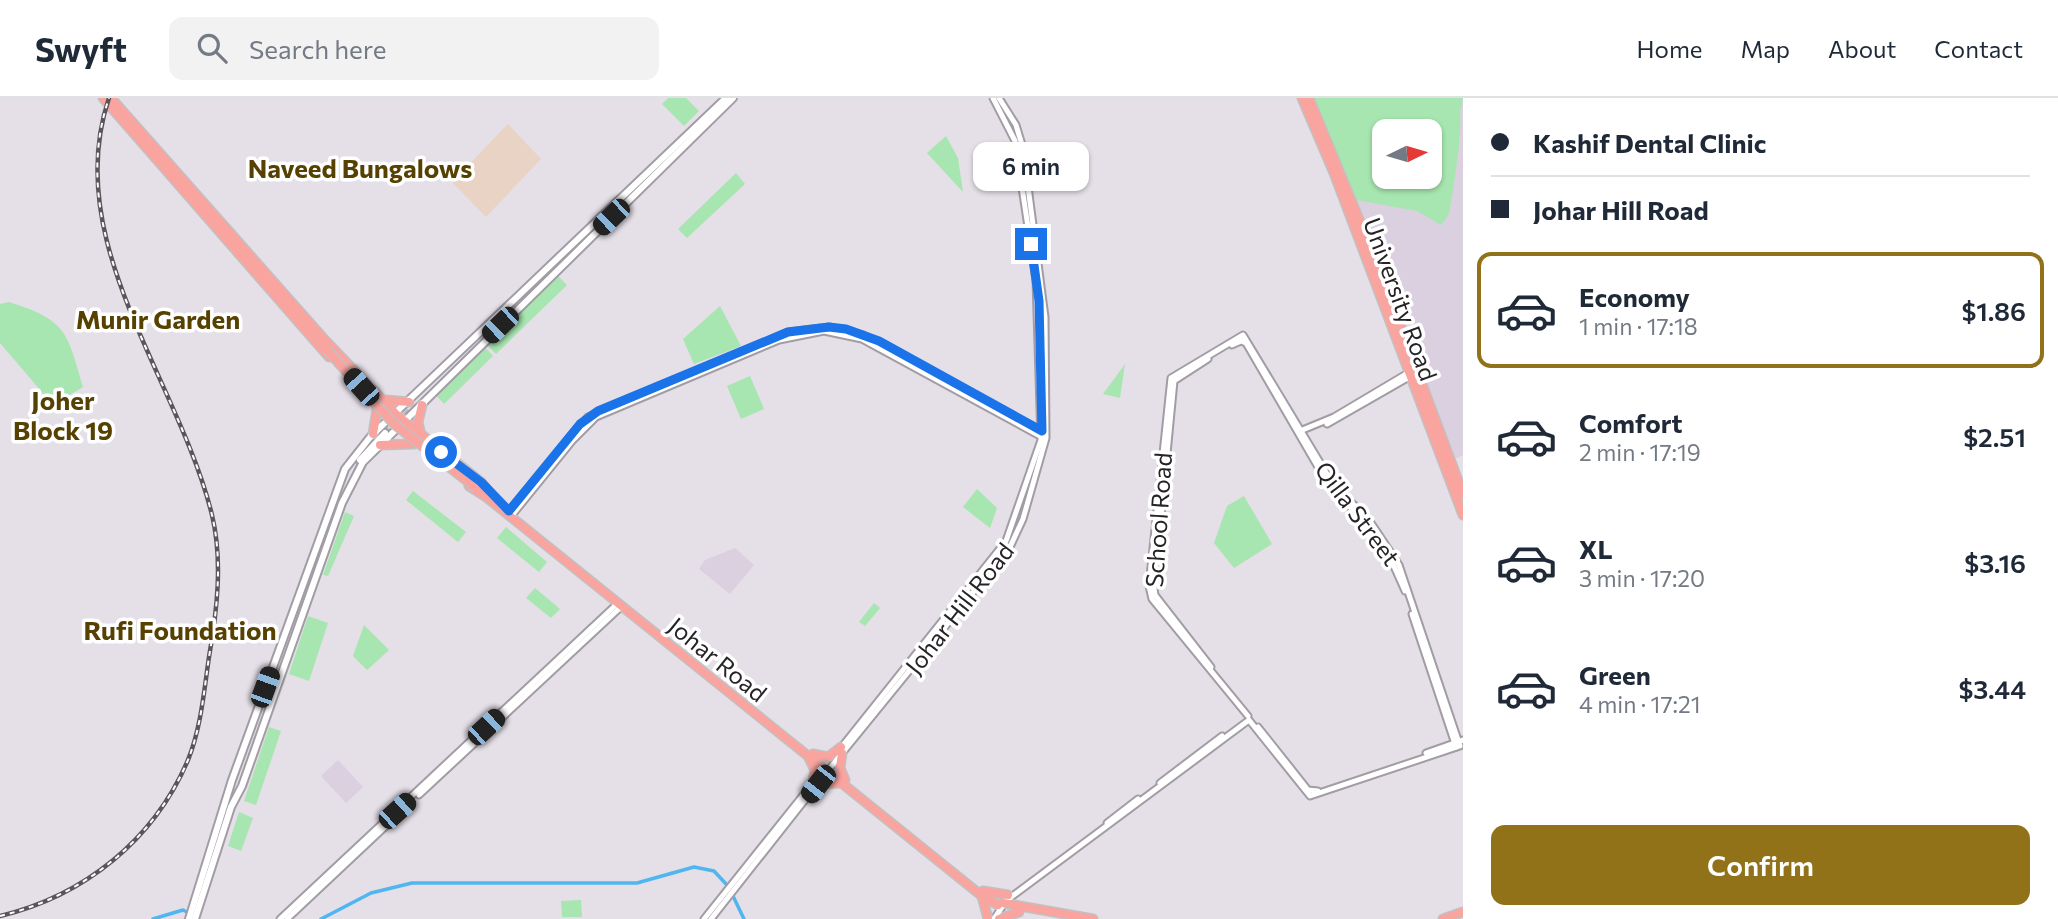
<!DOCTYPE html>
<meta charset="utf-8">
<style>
:root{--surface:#fff;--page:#f2f2f3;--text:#1f2937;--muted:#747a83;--line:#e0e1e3;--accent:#917218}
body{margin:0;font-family:Commissioner,sans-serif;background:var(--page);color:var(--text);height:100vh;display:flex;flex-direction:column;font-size:26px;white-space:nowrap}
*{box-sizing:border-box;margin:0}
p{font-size:23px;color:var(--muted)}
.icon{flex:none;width:38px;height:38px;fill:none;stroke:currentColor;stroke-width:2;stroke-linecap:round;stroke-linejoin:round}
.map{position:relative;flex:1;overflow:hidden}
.panel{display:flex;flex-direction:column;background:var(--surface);width:595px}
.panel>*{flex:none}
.top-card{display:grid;align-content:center;height:154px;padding:0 28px;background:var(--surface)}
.needle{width:46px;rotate:85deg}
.tools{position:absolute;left:1372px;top:21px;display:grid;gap:14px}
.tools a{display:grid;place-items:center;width:70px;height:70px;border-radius:14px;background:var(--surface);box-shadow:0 2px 5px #0004;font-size:35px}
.end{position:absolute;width:32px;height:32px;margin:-16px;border:9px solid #1a73e8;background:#fff;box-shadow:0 0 0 4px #fff}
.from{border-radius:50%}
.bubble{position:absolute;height:49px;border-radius:14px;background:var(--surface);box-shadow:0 2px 5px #0004;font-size:23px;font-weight:600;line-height:49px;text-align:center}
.car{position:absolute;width:21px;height:42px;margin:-21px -10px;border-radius:9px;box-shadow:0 0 5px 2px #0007;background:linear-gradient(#222 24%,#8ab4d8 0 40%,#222 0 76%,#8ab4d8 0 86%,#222 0)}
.top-card b{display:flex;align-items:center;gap:24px;height:66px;font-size:26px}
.top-card b+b{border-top:2px solid var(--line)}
.top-card i{width:18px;height:18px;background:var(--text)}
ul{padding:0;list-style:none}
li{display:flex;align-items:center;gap:21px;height:116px;margin:0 14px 10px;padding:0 14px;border:4px solid transparent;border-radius:14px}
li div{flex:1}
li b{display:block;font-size:26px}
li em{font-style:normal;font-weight:600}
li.active{border-color:var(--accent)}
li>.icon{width:63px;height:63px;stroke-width:1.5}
.action{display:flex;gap:14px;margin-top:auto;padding:14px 28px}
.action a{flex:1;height:80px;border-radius:14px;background:var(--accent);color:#fff;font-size:28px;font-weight:600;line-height:80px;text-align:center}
header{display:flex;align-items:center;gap:42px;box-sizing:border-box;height:98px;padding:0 35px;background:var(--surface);border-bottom:2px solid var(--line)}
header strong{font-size:33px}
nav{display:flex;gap:38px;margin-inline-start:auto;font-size:24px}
.search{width:490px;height:63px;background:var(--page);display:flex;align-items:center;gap:18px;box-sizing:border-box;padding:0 24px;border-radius:14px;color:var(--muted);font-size:26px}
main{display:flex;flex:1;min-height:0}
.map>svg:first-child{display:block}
.built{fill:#dbd0df;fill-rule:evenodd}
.medical{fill:#e8d3c5}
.green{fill:#a7e6b0;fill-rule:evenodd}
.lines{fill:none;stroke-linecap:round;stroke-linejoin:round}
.canal{stroke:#4fb6f1;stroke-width:3.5}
.secondary-tunnel{stroke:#bfb9c1;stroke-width:6;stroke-dasharray:6 3;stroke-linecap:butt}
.tertiary-casing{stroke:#a29ca4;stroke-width:9}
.secondary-casing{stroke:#a29ca4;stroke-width:10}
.primary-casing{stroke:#c2c1c2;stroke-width:11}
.tertiary{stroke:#fff;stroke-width:5}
.secondary{stroke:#fff;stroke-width:6}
.primary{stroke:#f9a49f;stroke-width:8}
.rail-casing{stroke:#59555a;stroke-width:4.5}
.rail{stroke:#fff;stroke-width:2;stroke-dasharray:5;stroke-linecap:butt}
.primary-bridge-casing{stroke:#c2c1c2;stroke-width:11;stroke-linecap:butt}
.primary-bridge{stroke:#f9a49f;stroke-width:8}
.route{stroke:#1a73e8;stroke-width:9}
.labels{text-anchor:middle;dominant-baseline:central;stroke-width:7;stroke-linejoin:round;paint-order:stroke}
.street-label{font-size:24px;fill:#252326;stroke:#fff}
.neighbourhood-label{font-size:26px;font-weight:bold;fill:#564100;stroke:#fff}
</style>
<header>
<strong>Swyft</strong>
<div class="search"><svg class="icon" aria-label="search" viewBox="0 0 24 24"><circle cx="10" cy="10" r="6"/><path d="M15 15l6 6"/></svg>Search here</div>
<nav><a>Home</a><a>Map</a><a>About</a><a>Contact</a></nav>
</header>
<main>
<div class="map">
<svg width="1463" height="821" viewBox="0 0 1463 821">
<rect width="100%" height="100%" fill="#e5dfe8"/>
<g class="built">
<path d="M1313 0H1463V357L1453 362 1333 43ZM1384 33H1430V79H1384Z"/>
<path d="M735 450 754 467 730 496 699 471 705 462Z"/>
<path d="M338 662 363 689 346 705 321 678Z"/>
</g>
<path class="medical" d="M508 26 541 61 486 119 452 84Z"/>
<g class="green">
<path d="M668 0H686L699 13 684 28 662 6Z"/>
<path d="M1309 0H1463L1460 14C1463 30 1453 96 1449 116L1441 127 1417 113 1351 101ZM1384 33H1430V79H1384Z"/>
<path d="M946 38 958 60 963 94 927 55Z"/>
<path d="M736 75 745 86 687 140 678 131Z"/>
<path d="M556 176 567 187 496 256 485 245Z"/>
<path d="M9 204C66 222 67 233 83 289L53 307 0 245V206Z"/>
<path d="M720 208 741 248 694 266 683 241Z"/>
<path d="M483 247 493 258 444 306 434 295Z"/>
<path d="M1125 266 1120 300 1103 296Z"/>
<path d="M750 278 764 311 741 321 727 288Z"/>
<path d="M977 391 997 410 990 430 963 409Z"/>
<path d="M413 393 466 434 458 444 406 402Z"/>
<path d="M1244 398 1272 446 1234 470 1214 445 1227 408Z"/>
<path d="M345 414 354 418 328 478 323 477Z"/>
<path d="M506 429 547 464 539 474 497 440Z"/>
<path d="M535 490 560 511 551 520 526 500Z"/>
<path d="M874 505 880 510 865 528 859 524Z"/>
<path d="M308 518 328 525 309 583 289 576Z"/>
<path d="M364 527 389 552 367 572 353 558Z"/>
<path d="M269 629 281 633 256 707 244 703Z"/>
<path d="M239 714 253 720 241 753 228 748Z"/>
<path d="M581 802 582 819H562L561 803Z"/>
</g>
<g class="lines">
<g class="canal">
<path d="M733 798 744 821"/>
<path d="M153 821 183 812 189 815"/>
<path d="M321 821 371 795 412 785H637L694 769 714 773 727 787"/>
</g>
<path class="secondary-tunnel" d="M385 335 412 311"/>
<g class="tertiary-casing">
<g id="tertiary">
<path d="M1232 247 1241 243 1246 245 1329 388 1364 423 1393 466 1405 493"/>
<path d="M1208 261 1174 283 1154 490 1155 497 1211 569"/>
<path d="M1006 315 1042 333"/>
<path d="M1327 326 1409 279"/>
<path d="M1300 333 1334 319 1408 275"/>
<path d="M509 413 588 319 788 234 829 229 863 237 964 292"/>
<path d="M513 416 573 342 596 319 779 242 824 233 862 241 1042 339"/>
<path d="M1412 516 1456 649"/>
<path d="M1248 618 1152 501 1149 488 1171 280 1243 237 1333 386 1369 422 1399 467 1460 648"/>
<path d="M1258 629 1308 692 1318 693"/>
<path d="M840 651 1006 443 1041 342 1036 182 1015 43 993 0"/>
<path d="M1426 655 1463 642"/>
<path d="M830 670 1010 449 1023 421 1046 340 1045 219 1023 50 1016 27 999 0"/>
<path d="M1160 685 1222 638"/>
<path d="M419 697 622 508"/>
<path d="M1107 725 1138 701"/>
<path d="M1003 805 1249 622 1310 698 1457 649"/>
<path d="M280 821 618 505"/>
<path d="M287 821 402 713"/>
<path d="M704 821 824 671"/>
<path d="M711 821 827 674"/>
<path d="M994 821 1002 809"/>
</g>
</g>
<g class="secondary-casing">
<g id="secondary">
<path d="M360 362 385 335"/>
<path d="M189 821 232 682 345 371 371 338 726 0"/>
<path d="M195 821 231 709 242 688 342 405 363 364 733 0"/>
</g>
</g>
<g class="primary-casing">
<g id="primary">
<path d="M103 0 329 259"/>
<path d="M111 0 323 240 396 316 481 384 493 399"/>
<path d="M1302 0 1334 75 1463 417"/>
<path d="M1309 0 1375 160 1463 396"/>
<path d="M386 302 409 304"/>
<path d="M373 336 377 311"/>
<path d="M421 338 418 324 422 307"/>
<path d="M380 347 414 346"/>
<path d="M469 388 485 398 982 798 998 807"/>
<path d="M842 655 840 670 845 682"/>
<path d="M813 656 828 659 841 649"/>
<path d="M809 660 815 672 813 683"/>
<path d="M818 686 839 685"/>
<path d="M983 793 1008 797"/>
<path d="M982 798 988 821"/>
<path d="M1003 805 1093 821"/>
<path d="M999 821 1019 814"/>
<path d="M1443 821 1463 814"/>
</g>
</g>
<use href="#tertiary" class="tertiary"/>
<use href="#secondary" class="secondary"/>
<use href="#primary" class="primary"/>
<g class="rail-casing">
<path id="rail" d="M0 818C84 798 154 742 188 662 201 630 204 593 209 559 217 513 223 463 212 417 179 282 60 144 109 0"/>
</g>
<use href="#rail" class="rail"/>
<g class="primary-bridge-casing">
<path id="primary-bridge" d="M327 252 394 326 476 390"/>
</g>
<use href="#primary-bridge" class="primary-bridge"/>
</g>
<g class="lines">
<path class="route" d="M441 354 481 384 509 413 580 326 598 313 788 234 829 229 846 231 879 243 1042 333 1039 203 1031 146"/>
</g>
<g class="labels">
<g class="street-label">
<text transform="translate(1401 201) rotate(70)">University Road</text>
<text transform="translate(1358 415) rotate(53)">Qilla Street</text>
<text transform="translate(1158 422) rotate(-86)">School Road</text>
<text transform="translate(959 510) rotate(-52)">Johar Hill Road</text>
<text transform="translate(718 561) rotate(39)">Johar Road</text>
</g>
<g class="neighbourhood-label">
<text x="360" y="69">Naveed Bungalows</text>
<text x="158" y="220">Munir Garden</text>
<text x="63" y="301">Joher<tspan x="63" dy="30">Block 19</tspan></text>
<text x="180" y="531">Rufi Foundation</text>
</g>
</g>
</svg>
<div class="tools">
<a><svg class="needle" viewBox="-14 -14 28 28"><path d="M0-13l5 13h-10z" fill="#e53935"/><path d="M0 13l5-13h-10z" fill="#747a83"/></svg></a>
</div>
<i class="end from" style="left:441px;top:354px"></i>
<i class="end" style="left:1031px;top:146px"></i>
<div class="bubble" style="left:973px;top:44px;width:116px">6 min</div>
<i class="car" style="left:611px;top:119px;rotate:226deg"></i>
<i class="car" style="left:500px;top:227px;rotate:226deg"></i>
<i class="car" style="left:361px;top:289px;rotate:318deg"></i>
<i class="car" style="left:265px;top:589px;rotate:20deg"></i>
<i class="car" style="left:486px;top:629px;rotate:47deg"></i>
<i class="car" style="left:818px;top:686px;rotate:218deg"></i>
<i class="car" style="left:397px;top:713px;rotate:48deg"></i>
</div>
<section class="panel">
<div class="top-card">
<b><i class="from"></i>Kashif Dental Clinic</b>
<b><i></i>Johar Hill Road</b>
</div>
<ul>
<li class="active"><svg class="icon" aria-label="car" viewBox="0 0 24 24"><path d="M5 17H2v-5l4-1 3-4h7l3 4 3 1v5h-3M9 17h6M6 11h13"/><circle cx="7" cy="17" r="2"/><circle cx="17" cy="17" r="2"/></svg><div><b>Economy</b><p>1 min · 17:18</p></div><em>$1.86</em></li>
<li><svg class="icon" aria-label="car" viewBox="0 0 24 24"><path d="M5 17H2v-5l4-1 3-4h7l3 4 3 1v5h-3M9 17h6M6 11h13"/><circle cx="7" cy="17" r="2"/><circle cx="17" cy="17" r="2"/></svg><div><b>Comfort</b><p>2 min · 17:19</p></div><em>$2.51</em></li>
<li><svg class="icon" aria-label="car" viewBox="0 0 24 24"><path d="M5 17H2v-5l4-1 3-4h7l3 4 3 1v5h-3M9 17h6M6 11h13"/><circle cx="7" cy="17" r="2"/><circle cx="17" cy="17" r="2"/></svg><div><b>XL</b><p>3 min · 17:20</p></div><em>$3.16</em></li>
<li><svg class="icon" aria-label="car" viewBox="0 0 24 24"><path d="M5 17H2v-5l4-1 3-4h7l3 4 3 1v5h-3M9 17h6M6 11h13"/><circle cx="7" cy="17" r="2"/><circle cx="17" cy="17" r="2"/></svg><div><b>Green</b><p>4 min · 17:21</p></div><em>$3.44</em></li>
</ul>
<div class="action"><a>Confirm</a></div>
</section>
</main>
